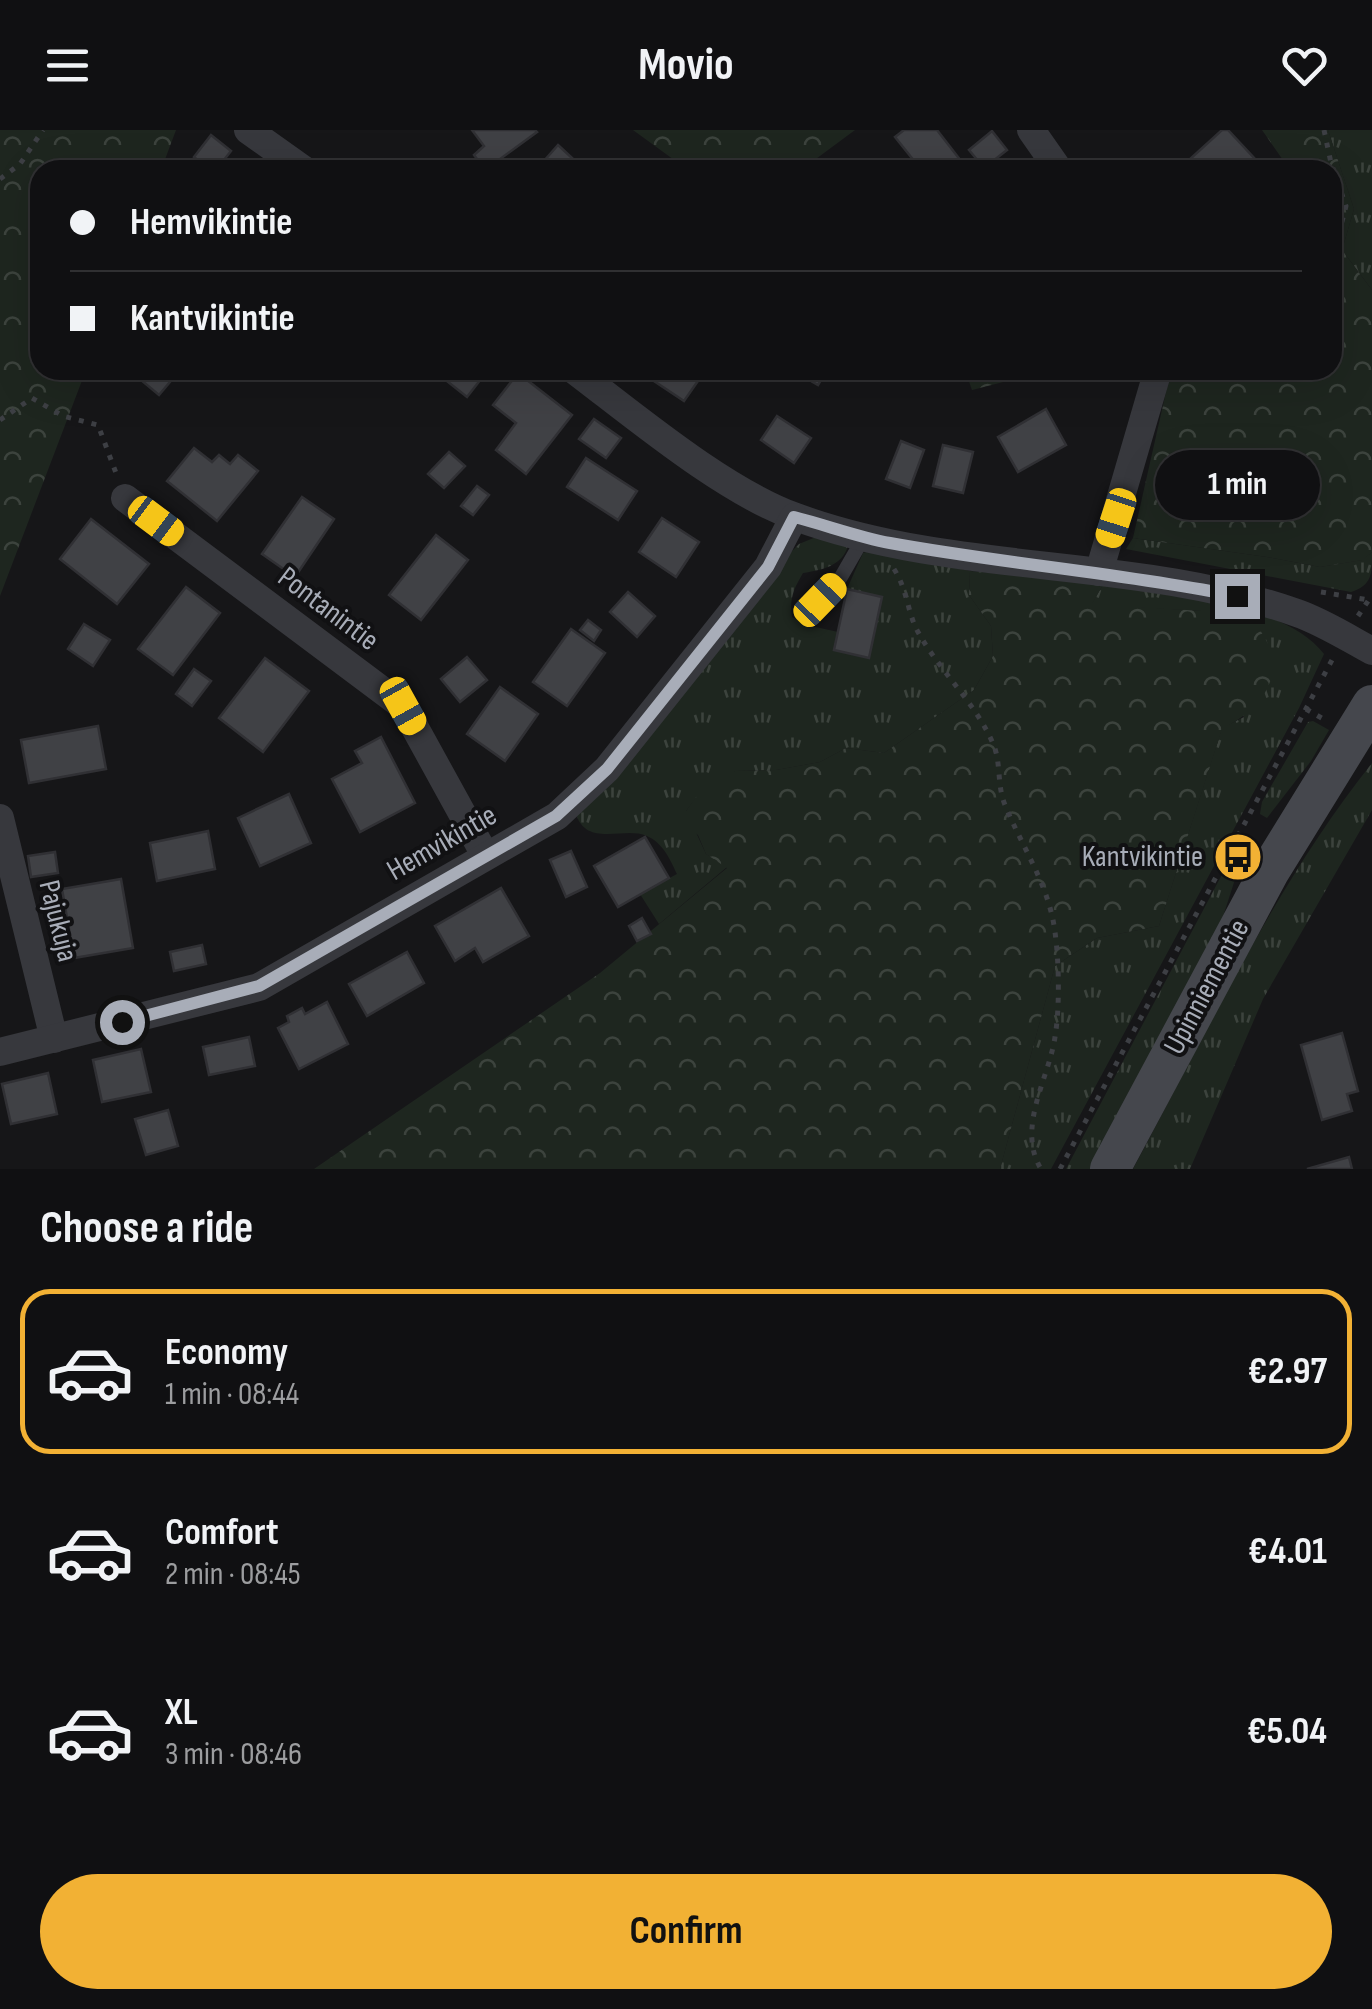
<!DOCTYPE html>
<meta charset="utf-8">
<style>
:root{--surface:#101012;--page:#19191b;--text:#f1f3f6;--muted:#9c9d9f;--line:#303032;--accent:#f2b134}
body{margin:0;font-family:"Sofia Sans Condensed",sans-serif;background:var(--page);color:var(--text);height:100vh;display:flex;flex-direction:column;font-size:38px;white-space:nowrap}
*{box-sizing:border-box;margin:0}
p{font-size:32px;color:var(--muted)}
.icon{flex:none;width:55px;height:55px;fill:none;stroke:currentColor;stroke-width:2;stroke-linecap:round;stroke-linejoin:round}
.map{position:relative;height:1039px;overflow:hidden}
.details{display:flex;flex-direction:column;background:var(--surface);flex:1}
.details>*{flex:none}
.top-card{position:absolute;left:30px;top:30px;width:1312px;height:220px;border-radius:30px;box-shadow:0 10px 40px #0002,0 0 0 2px var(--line);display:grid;align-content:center;height:220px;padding:0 40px;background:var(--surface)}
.end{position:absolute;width:45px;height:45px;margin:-22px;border:12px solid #a8adb8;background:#111;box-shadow:0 0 0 5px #111}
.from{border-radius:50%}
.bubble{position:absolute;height:70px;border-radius:35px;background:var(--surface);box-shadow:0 10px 40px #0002,0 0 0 2px var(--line);font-size:32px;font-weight:700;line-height:70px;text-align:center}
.car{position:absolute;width:30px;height:60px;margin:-30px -15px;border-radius:12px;box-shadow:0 0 8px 2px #0007;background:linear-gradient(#f5c518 24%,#345 0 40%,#f5c518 0 76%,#345 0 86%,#f5c518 0)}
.top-card b{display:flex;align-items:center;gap:35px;height:95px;font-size:38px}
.top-card b+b{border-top:2px solid var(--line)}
.top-card i{width:25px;height:25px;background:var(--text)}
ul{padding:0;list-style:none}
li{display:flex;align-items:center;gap:30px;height:165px;margin:0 20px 15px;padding:0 20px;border:5px solid transparent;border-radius:30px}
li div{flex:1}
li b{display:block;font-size:38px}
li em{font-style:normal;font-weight:700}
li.current{border-color:var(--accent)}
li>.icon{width:90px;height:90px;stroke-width:1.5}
h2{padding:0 40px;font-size:45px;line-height:120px}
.button{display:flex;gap:20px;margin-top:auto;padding:20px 40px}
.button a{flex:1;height:115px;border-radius:60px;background:var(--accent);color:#111;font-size:40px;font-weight:700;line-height:115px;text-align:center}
header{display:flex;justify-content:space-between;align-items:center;height:130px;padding:0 40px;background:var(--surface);font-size:45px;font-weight:700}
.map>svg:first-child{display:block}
.grass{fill:url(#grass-tufts)}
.forest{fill:url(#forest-crowns)}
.building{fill:#404145;stroke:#303034;stroke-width:2.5}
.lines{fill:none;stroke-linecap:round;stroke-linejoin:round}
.path{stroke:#3d3f44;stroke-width:5;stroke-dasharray:5 8;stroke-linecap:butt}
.lane{stroke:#37383d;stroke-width:14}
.street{stroke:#37383d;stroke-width:28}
.secondary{stroke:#45474d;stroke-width:40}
.route{stroke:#a8adb8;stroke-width:12}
.labels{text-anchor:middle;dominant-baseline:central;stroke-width:8;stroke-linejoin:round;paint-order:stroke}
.street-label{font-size:30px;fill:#a8adb8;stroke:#111113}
.poi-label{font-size:30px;fill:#a8adb8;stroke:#111113;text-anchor:end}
</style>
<header><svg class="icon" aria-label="menu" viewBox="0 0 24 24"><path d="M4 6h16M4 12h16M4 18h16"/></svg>Movio<svg class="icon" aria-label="heart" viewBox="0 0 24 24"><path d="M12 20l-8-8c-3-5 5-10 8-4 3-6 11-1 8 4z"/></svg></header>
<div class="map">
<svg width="1372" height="1039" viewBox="0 0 1372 1039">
<defs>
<pattern id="grass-tufts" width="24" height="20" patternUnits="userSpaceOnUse" patternTransform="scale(2.5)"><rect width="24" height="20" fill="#1e261f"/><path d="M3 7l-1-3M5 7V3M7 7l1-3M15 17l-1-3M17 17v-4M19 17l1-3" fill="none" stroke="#3c433d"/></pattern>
<pattern id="forest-crowns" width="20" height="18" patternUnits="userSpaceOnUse" patternTransform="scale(2.5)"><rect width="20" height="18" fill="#1e261f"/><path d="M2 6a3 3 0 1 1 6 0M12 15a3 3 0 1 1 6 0" fill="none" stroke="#3c433d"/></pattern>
</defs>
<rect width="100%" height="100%" fill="#161618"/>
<g class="grass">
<path d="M1328 0H1372V160L1342 120 1354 79Z"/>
<path d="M816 407 848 416C842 436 822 440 803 443 794 458 789 469 792 487L811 496 838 502 834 520 869 527 882 467 847 459 863 423 872 420 970 441 969 465 991 496 993 526 974 560 884 623 846 618 820 632 776 640 735 641 696 668 686 681 706 724 727 737 659 794 640 764 677 744C670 729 663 713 647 706 624 696 587 718 576 684L784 429 799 414Z"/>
<path d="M1133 408 1267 427 1320 437 1362 430 1372 422C1372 445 1372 455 1351 462L1126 419Z"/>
<path d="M1104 453C1167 465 1283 471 1324 524L1299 578 1051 1039H1000L1055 836 1097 808 1159 796 1222 598 1244 587 1202 481 1091 475Z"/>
<path d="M1313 591 1329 600 1311 631 1267 688 1260 684 1262 672 1308 592Z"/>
<path d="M1372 633V680L1263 869 1190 1039H1133C1207 902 1275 755 1372 633Z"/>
<path d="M1226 737 1237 743 1218 802 1091 1039H1066Z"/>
</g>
<g class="forest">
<path d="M0 0H176L161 40H40V240H86L0 466Z"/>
<path d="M633 0H855L801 40H688Z"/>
<path d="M1262 0H1328L1354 79 1342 120 1372 160V422L1363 430 1320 437 1267 427 1133 408 1171 240H1332V40H1290Z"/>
<path d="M965 240H1012L1015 249 972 260Z"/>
<path d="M970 441 1104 453 1092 474 1202 481 1256 493 1277 529C1267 568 1258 579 1222 599L1159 796 1097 808 1055 836 1000 1039H314L600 843 727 738 706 724 698 705 686 696V681L709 649 735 641 776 640 820 632 846 618 884 623 974 560 993 526 991 496 969 465Z"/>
</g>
<g class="building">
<path d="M472 0H535L537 2 485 40 474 25 484 16Z"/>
<path d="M904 0H937L968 40H915L919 37 895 7Z"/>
<path d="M1222 0H1228L1255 29 1243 40H1178Z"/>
<path d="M992 1 1007 20 984 38 969 20Z"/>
<path d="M211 5 231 21 216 40H210L194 27Z"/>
<path d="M558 15 585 40H536Z"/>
<path d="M129 240H180L159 265Z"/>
<path d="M433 240H488L467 267Z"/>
<path d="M656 240H688L700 248 684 271 651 249Z"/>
<path d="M792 240H827L818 255Z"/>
<path d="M518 243 572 285 526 344 496 320 516 293 493 275Z"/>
<path d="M1046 279 1066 315 1018 342 998 307Z"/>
<path d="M777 286 811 308 794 333 761 310Z"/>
<path d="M594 289 621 308 606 328 579 309Z"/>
<path d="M901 311 924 320 910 358 886 349Z"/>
<path d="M943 315 973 322 963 363 933 356Z"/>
<path d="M194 318 212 332 219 325 230 334 238 325 258 341 217 391 167 351Z"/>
<path d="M449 322 465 336 444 358 428 344Z"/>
<path d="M586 328 637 361 618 390 567 357Z"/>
<path d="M477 356 489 365 473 385 461 376Z"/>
<path d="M302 367 334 389 295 447 262 424Z"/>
<path d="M662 388 699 412 676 447 639 422Z"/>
<path d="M91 389 149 434 117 474 60 429Z"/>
<path d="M436 405 468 430 421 490 389 465Z"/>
<path d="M186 457 220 483 173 545 138 519Z"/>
<path d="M847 459 882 467 869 528 834 520Z"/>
<path d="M628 462 655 486 637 507 610 482Z"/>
<path d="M588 490 601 500 594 511 580 500Z"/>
<path d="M84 494 110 510 93 536 68 519Z"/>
<path d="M571 499 605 523 567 576 533 552Z"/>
<path d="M467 527 487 550 460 572 441 549Z"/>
<path d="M265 528 309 561 263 622 219 588Z"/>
<path d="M194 539 211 551 192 576 176 564Z"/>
<path d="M500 557 538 584 505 631 467 604Z"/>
<path d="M98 596 106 639 29 653 21 610Z"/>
<path d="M381 607 415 673 360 702 332 649 362 633 355 621Z"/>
<path d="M289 664 311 713 260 736 238 688Z"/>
<path d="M208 701 215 739 157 751 150 713Z"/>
<path d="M645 707 669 748 618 777 594 736Z"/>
<path d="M571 721 587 757 566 767 550 730Z"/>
<path d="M55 722 58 743 31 747 28 726Z"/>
<path d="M121 749 133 818 74 828 62 759Z"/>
<path d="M501 758 529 806 483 832 475 818 455 831 435 796Z"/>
<path d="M642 788 651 804 637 811 629 796Z"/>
<path d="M202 815 206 834 174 841 170 822Z"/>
<path d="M407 822 424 853 367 886 349 854Z"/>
<path d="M327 872 348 914 299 939 278 898 289 892 287 886 302 878 305 884Z"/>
<path d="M1342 903 1358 961 1347 964 1352 981 1322 990 1301 915Z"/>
<path d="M249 907 255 936 209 945 203 917Z"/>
<path d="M141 919 151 962 102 972 93 930Z"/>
<path d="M48 943 57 984 11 994 2 954Z"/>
<path d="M168 980 178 1016 146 1025 135 989Z"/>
<path d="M1349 1027 1352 1039H1307Z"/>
</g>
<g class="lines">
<g class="path">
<path d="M1324 0 1331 33 1346 76 1336 115 1332 118"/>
<path d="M0 49 20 34 43 0"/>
<path d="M0 290 32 268 63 286 98 295 116 343"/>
<path d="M894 439C908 461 907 482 918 502 940 542 977 574 994 616 1001 634 997 656 1005 675 1022 717 1049 755 1055 802 1059 832 1060 877 1055 907 1049 948 1016 998 1041 1039"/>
<path d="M1321 462 1369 470"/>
<path d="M1358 486 1372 465"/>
<path d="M1306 579 1325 590"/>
<path d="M1060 1039 1332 530"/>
</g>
<path class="lane" d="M820 470 841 447 864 407"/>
<g class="street">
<path d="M248 0 304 40"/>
<path d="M1031 0 1059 40"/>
<path d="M574 240C636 287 724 361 796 387 957 446 1136 426 1297 483 1323 492 1348 508 1372 521"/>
<path d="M125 368 403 576 485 725"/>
<path d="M1099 442 1158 240"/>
<path d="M0 688 54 909"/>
<path d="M0 922 259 857 557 686 607 639 768 437 794 387"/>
</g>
<path class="secondary" d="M1110 1039 1269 742 1372 575"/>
</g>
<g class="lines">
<path class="route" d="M122 892 259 856 556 686 607 639 768 437 794 387C826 395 858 407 890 413 1005 434 1122 443 1237 466"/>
</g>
<defs>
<g id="bus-disc" transform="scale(2.5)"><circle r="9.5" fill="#f2b134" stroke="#111113"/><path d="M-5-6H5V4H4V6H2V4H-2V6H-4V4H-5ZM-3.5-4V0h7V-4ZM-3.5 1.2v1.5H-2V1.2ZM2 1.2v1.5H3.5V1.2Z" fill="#111"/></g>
</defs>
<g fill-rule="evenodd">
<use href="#bus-disc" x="1238" y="727"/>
</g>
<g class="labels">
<g class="street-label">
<text transform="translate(328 479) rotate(37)">Pontanintie</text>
<text transform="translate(442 713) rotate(-30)">Hemvikintie</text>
<text transform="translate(58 791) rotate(76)">Pajukuja</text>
<text transform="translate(1207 857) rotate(-62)">Upinniementie</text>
</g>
<g class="poi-label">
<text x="1203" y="727">Kantvikintie</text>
</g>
</g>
</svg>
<i class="end from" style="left:122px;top:892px"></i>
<i class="end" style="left:1237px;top:466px"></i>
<div class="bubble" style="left:1155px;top:320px;width:165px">1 min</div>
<i class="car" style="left:1116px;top:388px;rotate:198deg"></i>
<i class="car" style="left:156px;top:391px;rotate:127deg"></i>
<i class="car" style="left:820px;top:470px;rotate:44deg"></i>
<i class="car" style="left:403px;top:576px;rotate:151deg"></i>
<div class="top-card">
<b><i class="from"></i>Hemvikintie</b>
<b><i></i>Kantvikintie</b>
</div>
</div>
<section class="details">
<h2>Choose a ride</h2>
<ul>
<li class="current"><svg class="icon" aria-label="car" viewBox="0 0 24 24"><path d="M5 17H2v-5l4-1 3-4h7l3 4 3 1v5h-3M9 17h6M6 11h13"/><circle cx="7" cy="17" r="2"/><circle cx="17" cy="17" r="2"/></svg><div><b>Economy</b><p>1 min · 08:44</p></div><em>€2.97</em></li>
<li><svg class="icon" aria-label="car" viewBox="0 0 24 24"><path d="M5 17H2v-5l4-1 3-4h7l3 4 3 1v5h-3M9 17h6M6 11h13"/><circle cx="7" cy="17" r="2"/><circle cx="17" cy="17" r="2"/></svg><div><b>Comfort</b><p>2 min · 08:45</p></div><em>€4.01</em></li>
<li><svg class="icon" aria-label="car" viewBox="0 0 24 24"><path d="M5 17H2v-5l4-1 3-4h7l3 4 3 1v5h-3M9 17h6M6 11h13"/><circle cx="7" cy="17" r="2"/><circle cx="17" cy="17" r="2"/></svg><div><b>XL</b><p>3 min · 08:46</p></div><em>€5.04</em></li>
</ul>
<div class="button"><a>Confirm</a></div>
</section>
